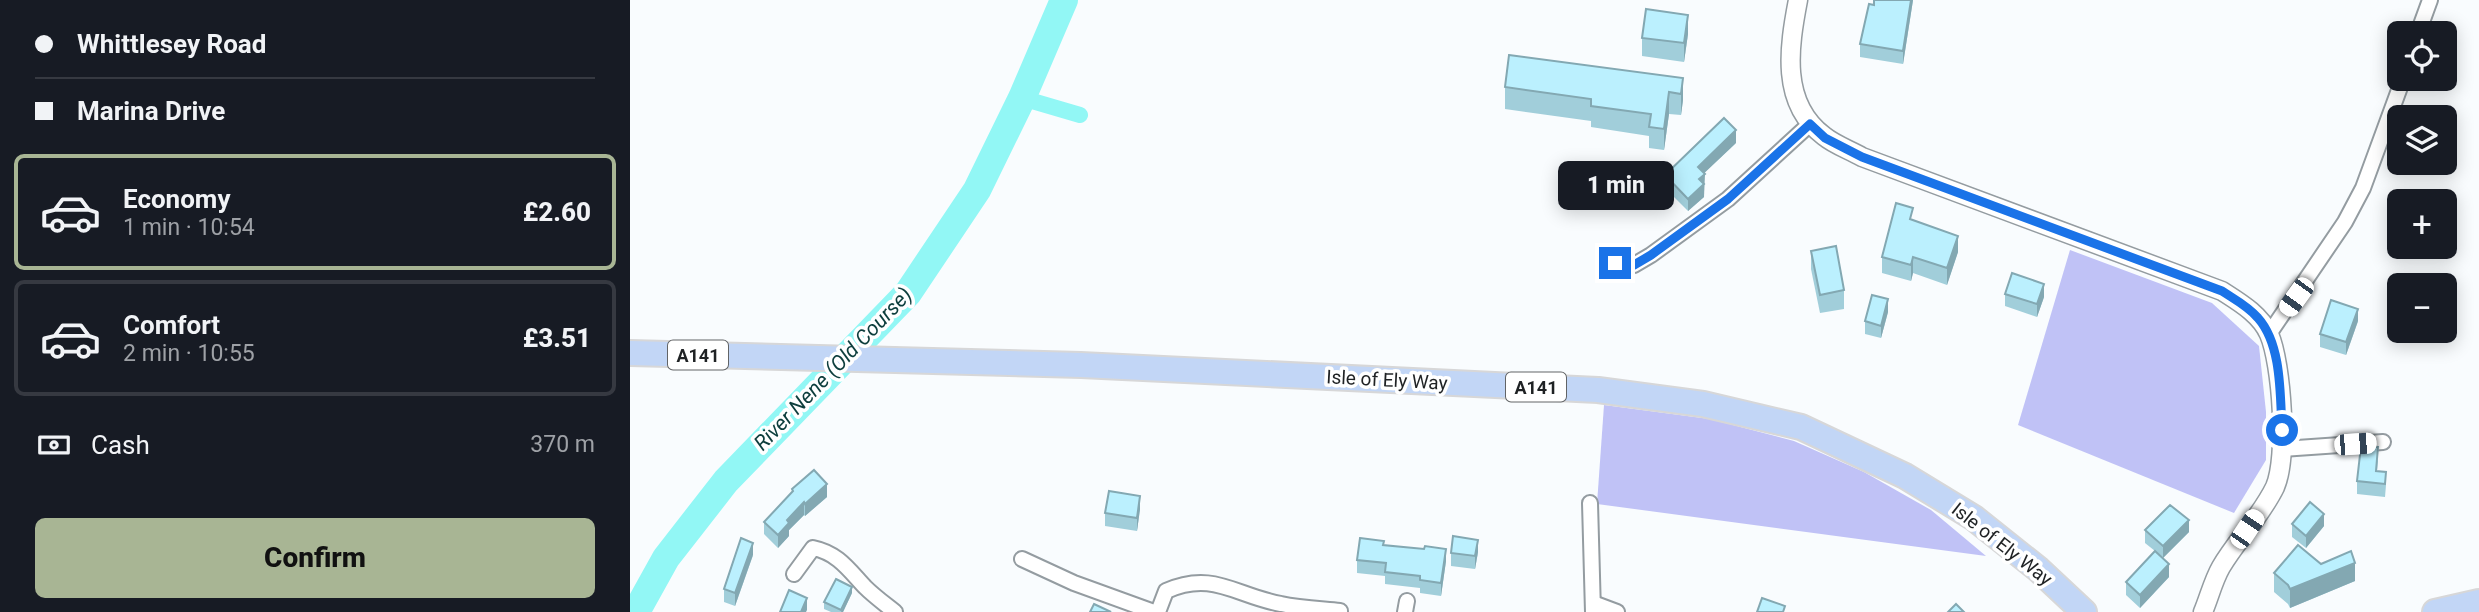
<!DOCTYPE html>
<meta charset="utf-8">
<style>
:root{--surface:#171b24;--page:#20242c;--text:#f1f3f6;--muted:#9ea1a6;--line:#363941;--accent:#a8b594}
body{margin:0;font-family:Roboto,sans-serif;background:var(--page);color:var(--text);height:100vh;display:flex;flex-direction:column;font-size:26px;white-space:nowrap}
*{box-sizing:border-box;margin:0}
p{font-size:23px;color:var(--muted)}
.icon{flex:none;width:38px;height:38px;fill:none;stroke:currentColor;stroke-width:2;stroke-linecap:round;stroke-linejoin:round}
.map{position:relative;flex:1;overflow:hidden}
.panel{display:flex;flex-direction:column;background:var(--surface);width:630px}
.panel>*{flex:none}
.top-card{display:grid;align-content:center;height:154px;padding:0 35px;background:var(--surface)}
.tools{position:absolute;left:1757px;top:21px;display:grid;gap:14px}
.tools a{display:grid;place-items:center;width:70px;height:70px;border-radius:10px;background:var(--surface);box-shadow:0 4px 18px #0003;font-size:35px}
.end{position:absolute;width:32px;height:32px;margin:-16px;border:9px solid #1a73e8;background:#fff;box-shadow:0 0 0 4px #fff}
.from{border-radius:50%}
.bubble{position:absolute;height:49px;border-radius:10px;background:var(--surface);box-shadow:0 4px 18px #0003;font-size:23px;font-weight:800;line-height:49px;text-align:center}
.car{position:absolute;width:21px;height:42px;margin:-21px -10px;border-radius:9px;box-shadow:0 0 5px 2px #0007;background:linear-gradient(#fff 24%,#345 0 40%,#fff 0 76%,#345 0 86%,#fff 0)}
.top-card b{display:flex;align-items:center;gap:24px;height:66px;font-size:26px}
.top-card b+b{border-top:2px solid var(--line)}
.top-card i{width:18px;height:18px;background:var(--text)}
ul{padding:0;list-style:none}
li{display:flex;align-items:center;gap:21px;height:116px;margin:0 14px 10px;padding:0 21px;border:4px solid var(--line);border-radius:10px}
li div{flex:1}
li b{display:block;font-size:26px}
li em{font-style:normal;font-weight:800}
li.on{border-color:var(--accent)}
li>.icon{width:63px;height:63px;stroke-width:1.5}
.pay{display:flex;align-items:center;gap:18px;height:77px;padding:0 35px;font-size:26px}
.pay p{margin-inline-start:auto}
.primary-button{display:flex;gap:14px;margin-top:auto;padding:14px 35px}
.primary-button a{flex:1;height:80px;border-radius:10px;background:var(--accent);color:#111;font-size:28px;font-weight:800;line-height:80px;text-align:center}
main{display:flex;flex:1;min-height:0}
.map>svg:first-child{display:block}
.green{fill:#c0c2f6}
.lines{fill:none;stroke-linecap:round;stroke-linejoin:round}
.canal{stroke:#92f7f5;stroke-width:16}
.river{stroke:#92f7f5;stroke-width:28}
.minor-casing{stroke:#949ca1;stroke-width:18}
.tertiary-casing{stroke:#949ca1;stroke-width:21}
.trunk-casing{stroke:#d7d7d8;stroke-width:28}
.minor{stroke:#fff;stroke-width:14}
.tertiary{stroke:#fff;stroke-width:18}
.trunk{stroke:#c2d6f6;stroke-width:24}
.wall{fill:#a1ceda}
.shaded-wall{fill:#83a8b2}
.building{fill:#bbf0fe;stroke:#83a8b2;stroke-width:2}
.route{stroke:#1a73e8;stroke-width:9}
.labels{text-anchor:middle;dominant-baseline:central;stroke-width:7;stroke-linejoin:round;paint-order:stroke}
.shield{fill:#fff;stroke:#626466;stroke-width:2}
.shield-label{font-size:18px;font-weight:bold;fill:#1f2224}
.street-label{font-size:19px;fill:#1f2224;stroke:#fff}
.water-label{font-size:21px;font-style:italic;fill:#0d3e3d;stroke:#fff}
</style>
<main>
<section class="panel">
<div class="top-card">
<b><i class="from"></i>Whittlesey Road</b>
<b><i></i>Marina Drive</b>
</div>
<ul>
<li class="on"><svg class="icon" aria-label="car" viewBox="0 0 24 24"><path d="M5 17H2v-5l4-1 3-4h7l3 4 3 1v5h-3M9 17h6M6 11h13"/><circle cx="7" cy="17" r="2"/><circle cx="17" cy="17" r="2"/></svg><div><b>Economy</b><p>1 min · 10:54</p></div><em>£2.60</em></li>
<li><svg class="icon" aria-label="car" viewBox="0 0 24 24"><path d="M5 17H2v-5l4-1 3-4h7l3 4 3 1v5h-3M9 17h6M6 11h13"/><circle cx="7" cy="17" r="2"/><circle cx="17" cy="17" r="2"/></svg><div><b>Comfort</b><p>2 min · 10:55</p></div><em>£3.51</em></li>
</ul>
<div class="pay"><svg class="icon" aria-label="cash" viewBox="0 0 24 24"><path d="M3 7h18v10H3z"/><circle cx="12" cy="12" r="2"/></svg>Cash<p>370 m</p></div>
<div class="primary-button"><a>Confirm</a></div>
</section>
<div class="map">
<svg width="1849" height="612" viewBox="0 0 1849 612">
<rect width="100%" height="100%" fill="#f9fcfe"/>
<g class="green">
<path d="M1440 250 1582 303 1629 346 1636 412V460L1604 513 1388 425Z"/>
<path d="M974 405 1080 419 1164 441 1234 472 1301 510 1356 556 967 504Z"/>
</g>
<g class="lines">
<path class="canal" d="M392 98 450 115"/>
<path class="river" d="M6 612 36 558 96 481 278 293 347 190 392 98 434 0"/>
<g class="minor-casing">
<g id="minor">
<path d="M1788 33 1800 0"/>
<path d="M985 263 1004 265 1021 255 1098 199 1180 124"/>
<path d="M1639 334 1715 222 1733 188 1773 79"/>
<path d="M1653 449 1753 442"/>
<path d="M960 503 963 612"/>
<path d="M392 559 444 583 524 612"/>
<path d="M164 574 183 548C208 553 219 570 235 587 244 596 255 604 265 612"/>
<path d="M963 603 987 612"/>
<path d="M528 612 536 591C583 570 606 596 651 604 670 608 691 609 710 611"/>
<path d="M775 612 777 601"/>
</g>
</g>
<g class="tertiary-casing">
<path id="tertiary" d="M1168 0C1159 47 1150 103 1194 136 1205 145 1220 150 1232 157L1592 291C1609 302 1630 314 1639 334 1652 364 1658 457 1645 487 1631 516 1607 540 1591 567 1583 581 1579 598 1573 612"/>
</g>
<g class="trunk-casing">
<g id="trunk">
<path d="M0 353 451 365 968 390 1073 404 1171 427 1275 476 1344 518 1408 569 1454 612"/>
<path d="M1805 612 1849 602"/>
</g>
</g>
<use href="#minor" class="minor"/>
<use href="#tertiary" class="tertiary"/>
<use href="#trunk" class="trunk"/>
</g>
<g class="wall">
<path d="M1244 0H1283L1273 64 1230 57V44Z"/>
<path d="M1058 34 1054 62 1012 56V38Z"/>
<path d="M1053 78V100L1051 115 1039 114 1034 150 1019 148V136L961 127V121L875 109V87Z"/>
<path d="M1106 143 1074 173V197L1058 211 1035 188V175Z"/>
<path d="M1283 220 1328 252 1317 285 1283 273 1281 281 1252 273V257Z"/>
<path d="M1181 251 1214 290V309L1190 313 1181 269Z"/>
<path d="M1375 294 1414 297 1407 317 1375 306Z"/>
<path d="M1258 312 1251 338 1235 334V321Z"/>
<path d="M1728 321 1716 355 1690 347V334Z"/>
<path d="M1748 460 1747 471 1756 485 1755 497 1727 494V481Z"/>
<path d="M162 489 197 497 175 516 174 515 159 530V536L148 548 134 534V522L162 493Z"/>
<path d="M510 509 507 531 475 526V513Z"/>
<path d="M1662 524 1694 526 1676 548 1662 537Z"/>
<path d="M1515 530 1559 532 1533 558 1539 577 1510 608 1496 595V582L1525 551 1515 543Z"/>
<path d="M754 545 816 561 811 596 790 593V588L755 584V576L727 573V560Z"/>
<path d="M848 552 845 569 821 566V553Z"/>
<path d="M123 555 105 606 94 602V589Z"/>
<path d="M1644 573 1725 581 1660 608 1658 604 1644 592Z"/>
<path d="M222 593 213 612H201L194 609V602Z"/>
</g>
<g class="shaded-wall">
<path d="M1281 0H1283L1273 64V51Z"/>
<path d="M1058 15V34L1054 62V43Z"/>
<path d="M1053 78V100L1051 115V94Z"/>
<path d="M1039 92V114L1034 150V129Z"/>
<path d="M1106 130V143L1068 179V167Z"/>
<path d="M1075 174 1074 197 1058 211V199L1069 179Z"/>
<path d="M1328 236V252L1317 285V268Z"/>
<path d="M1283 257V273L1281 281V265Z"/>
<path d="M1414 284V297L1407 317V304Z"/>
<path d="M1258 299V312L1251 338V326Z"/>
<path d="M1728 309V321L1716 355V342Z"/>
<path d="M197 484V497L175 516V504Z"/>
<path d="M510 496V509L507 531V518Z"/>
<path d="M174 502V515L159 530V536L148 548V535L157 520Z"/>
<path d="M1694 514V526L1676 548V536Z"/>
<path d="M1559 520V532L1533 558V546Z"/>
<path d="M848 540V552L845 569V556Z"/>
<path d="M123 543V555L105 606V593Z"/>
<path d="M816 549V561L811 596V583Z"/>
<path d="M1725 563V581L1660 608V589Z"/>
<path d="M1539 564V577L1510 608V595Z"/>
<path d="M222 587V593L213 612H211Z"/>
<path d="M177 598V610L176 612H171Z"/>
</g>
<g class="building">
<path d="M1244 0H1281L1273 51 1230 44 1239 4 1244 5Z"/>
<path d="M1016 9 1058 15 1054 43 1012 38Z"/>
<path d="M879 55 1053 78 1051 94 1039 92 1034 129 1019 127 1021 114 961 106V99L875 87Z"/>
<path d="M1094 118 1106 130 1068 167 1075 174 1069 179 1074 184 1058 199 1035 175Z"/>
<path d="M1266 203 1283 208 1280 219 1328 236 1317 268 1283 257 1281 265 1252 257Z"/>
<path d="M1206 246 1214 290 1190 295 1181 251Z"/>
<path d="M1382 273 1414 284 1407 304 1375 294Z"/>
<path d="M1242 295 1258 299 1251 326 1235 321Z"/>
<path d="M1701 300 1728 309 1716 342 1690 334Z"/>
<path d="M1731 446 1748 447 1746 471 1756 472 1755 484 1727 481Z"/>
<path d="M184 470 197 484 175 504 174 502 157 520 159 523 148 535 134 522 163 491 162 489Z"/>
<path d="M479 491 510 496 507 518 475 513Z"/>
<path d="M1680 502 1694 514 1676 536 1662 524Z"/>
<path d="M1540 505 1559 520 1533 546 1515 530Z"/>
<path d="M823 536 848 540 845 556 821 553Z"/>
<path d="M111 538 123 543 105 593 94 589Z"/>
<path d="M730 538 754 541 753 545 794 549 795 546 816 549 811 583 790 580V576L755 572 756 563 727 560Z"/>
<path d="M1668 545 1691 564 1721 551 1725 563 1660 589 1658 585 1644 573Z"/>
<path d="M1525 551 1539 564 1510 595 1496 582Z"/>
<path d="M206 579 222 587 211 610 194 602Z"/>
<path d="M159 590 177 598 171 612H150Z"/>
<path d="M1132 598 1155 606 1153 612H1127Z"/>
<path d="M464 604 481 612H460Z"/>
<path d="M1326 604 1334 612H1318Z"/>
</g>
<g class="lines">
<path class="route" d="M985 263 1004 265 1021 255 1098 199 1180 124 1195 138 1232 157 1592 291C1604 299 1618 306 1628 318 1652 345 1650 395 1652 430"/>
</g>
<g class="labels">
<g class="shield">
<rect x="38" y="340.5" width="60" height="29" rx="5"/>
<rect x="876" y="372.5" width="60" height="29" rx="5"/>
</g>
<g class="shield-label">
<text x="68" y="355">A141</text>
<text x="906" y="387">A141</text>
</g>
<g class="street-label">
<text transform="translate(757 380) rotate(3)">Isle of Ely Way</text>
<text transform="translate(1372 544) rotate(38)">Isle of Ely Way</text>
</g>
<g class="water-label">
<text transform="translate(203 369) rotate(-46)">River Nene (Old Course)</text>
</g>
</g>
</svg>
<div class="tools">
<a><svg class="icon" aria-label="locate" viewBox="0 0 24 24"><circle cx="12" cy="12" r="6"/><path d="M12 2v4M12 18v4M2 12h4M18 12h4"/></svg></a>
<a><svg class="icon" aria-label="layers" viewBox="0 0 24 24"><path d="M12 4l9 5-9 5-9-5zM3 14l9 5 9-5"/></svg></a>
<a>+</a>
<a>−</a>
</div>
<i class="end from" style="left:1652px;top:430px"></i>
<i class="end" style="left:985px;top:263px"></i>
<div class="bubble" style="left:928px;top:161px;width:116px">1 min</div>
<i class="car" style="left:1666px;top:297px;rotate:216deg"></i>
<i class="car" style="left:1725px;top:444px;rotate:86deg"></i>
<i class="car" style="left:1617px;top:529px;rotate:34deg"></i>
</div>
</main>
